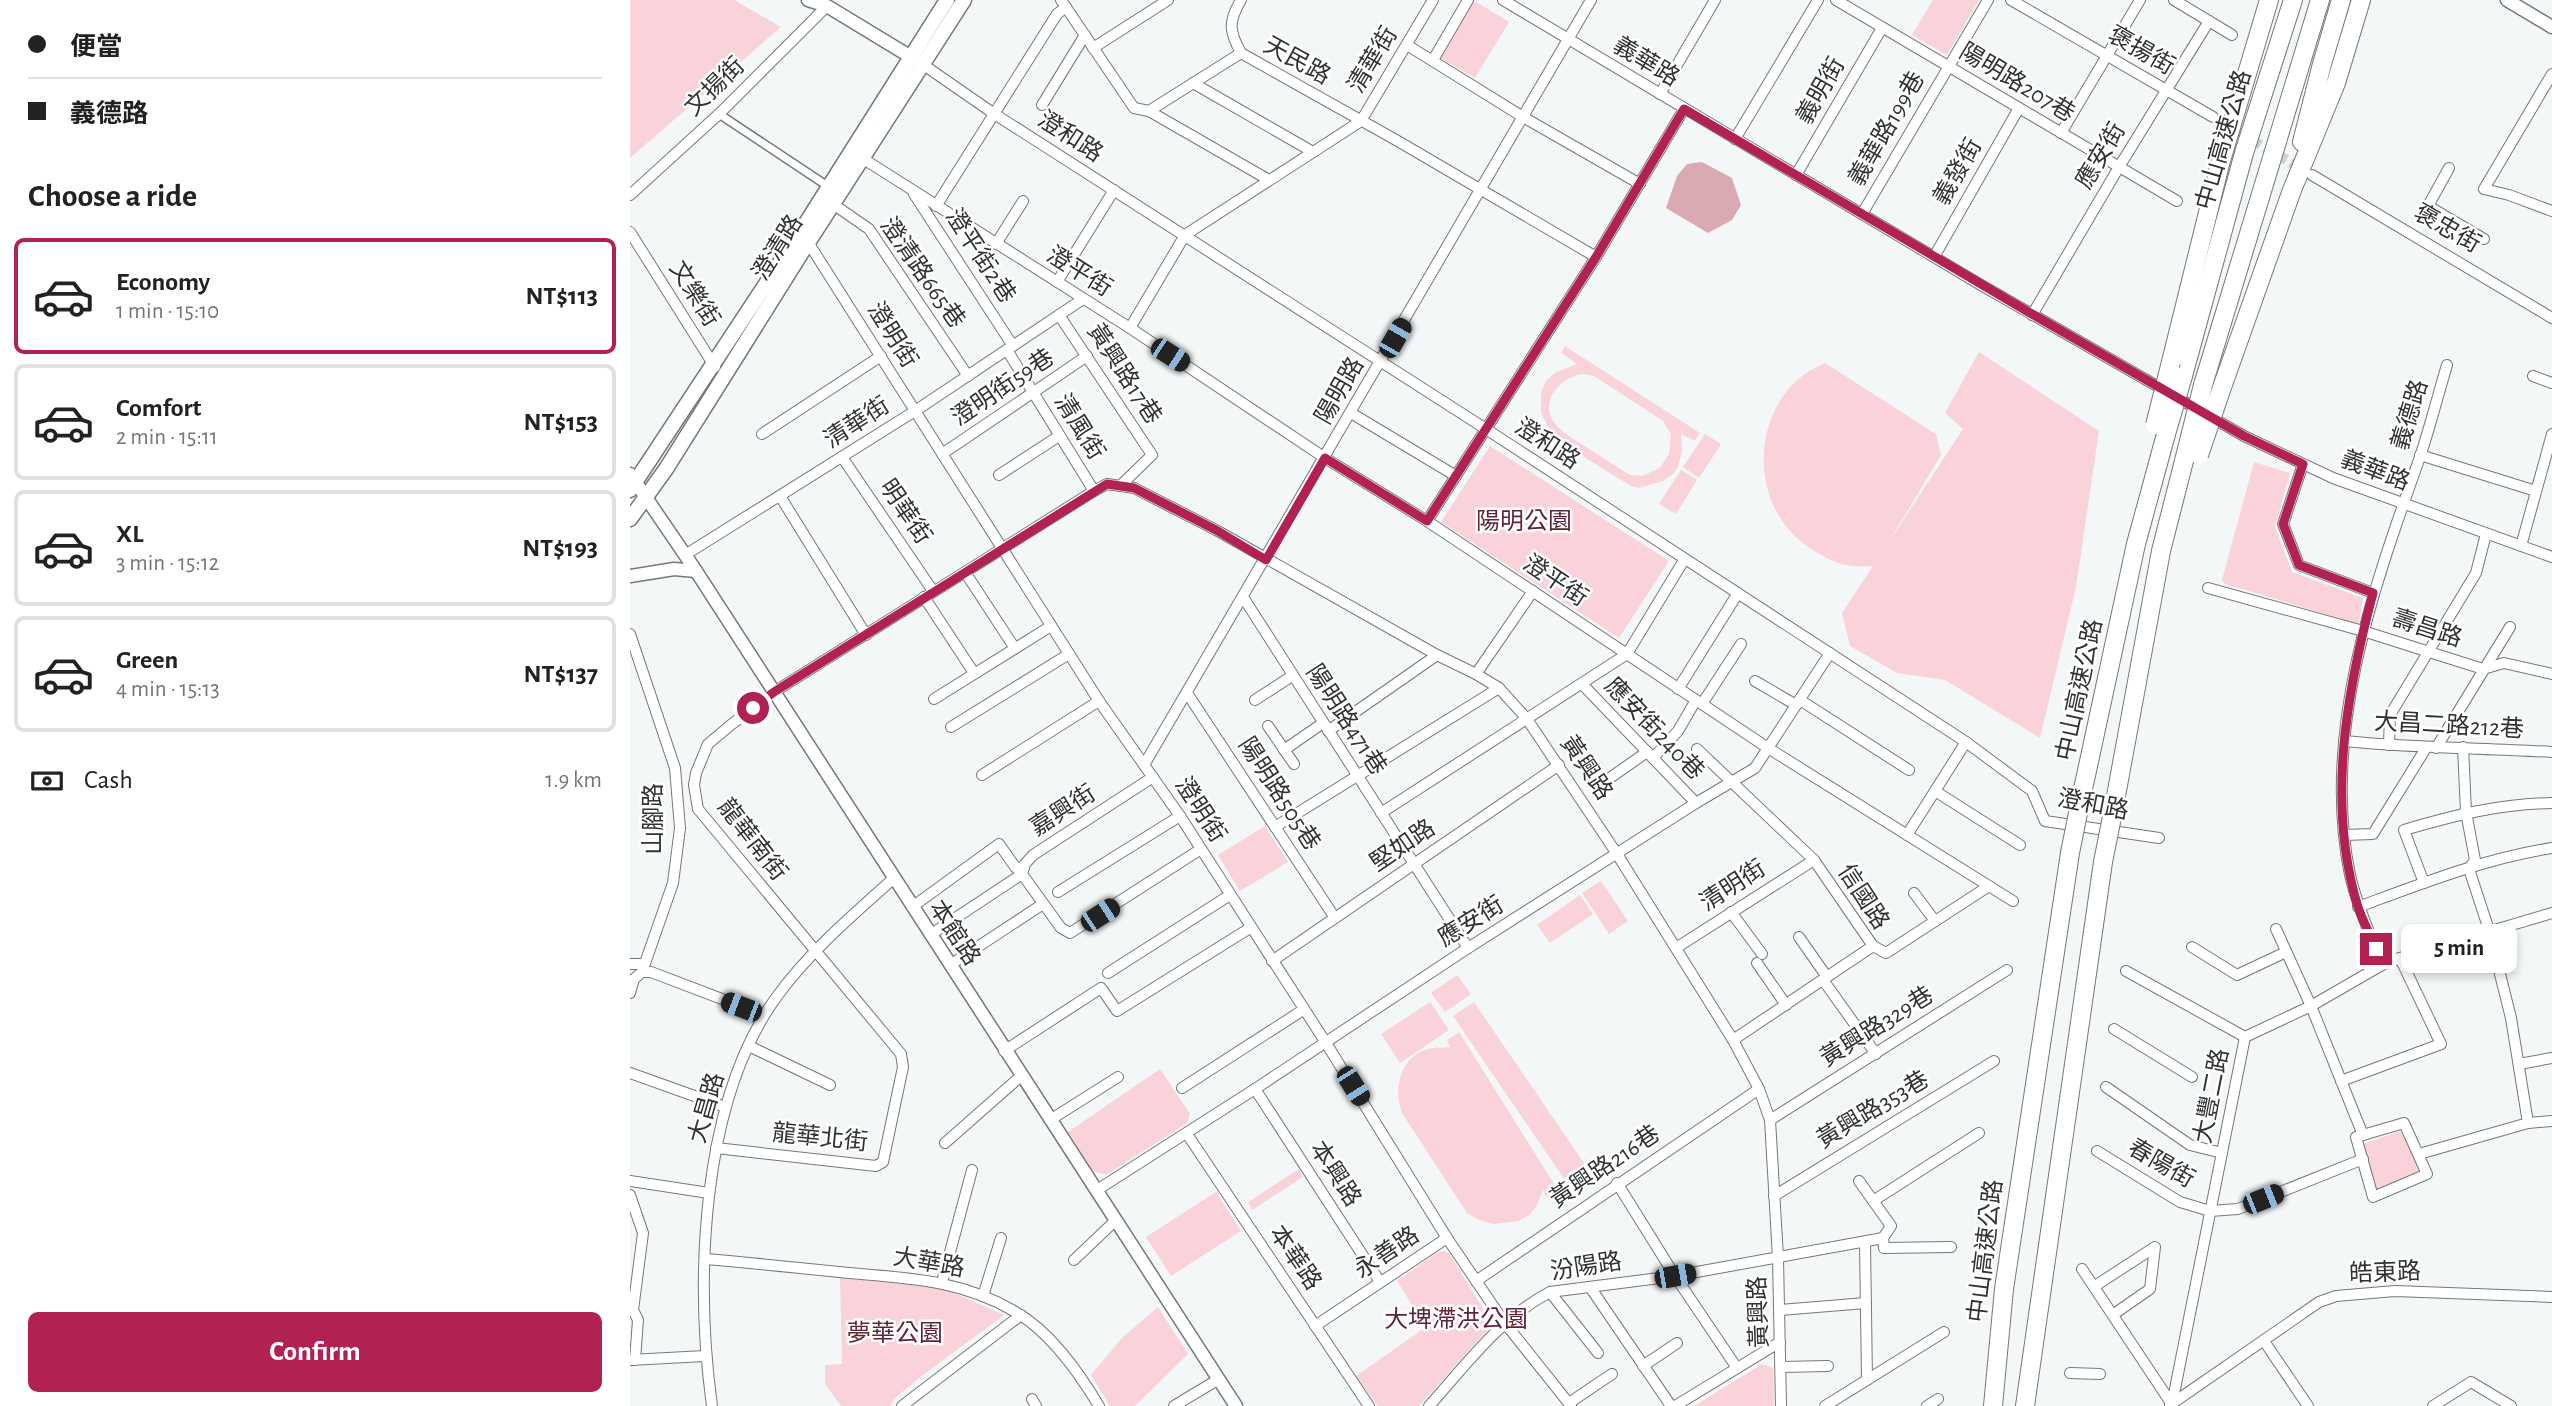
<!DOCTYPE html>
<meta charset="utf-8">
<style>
:root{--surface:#fff;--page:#f2f2f2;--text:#222;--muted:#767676;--line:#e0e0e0;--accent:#b12153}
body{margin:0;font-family:"Alegreya Sans","Noto Sans TC",sans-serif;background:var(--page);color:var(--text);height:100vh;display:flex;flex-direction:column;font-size:26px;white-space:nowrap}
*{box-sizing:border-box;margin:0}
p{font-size:23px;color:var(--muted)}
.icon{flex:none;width:38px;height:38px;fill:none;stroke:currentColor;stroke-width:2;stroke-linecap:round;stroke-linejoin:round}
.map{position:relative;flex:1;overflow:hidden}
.side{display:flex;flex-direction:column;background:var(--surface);width:630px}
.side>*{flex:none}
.top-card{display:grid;align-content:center;height:154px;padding:0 28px;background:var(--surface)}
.end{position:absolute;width:32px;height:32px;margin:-16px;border:9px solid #b12153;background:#fff;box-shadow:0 0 0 4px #fff}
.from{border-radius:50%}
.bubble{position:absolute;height:49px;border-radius:10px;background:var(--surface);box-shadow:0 4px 10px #0003;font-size:23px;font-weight:700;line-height:49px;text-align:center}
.car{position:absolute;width:21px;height:42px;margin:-21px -10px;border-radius:9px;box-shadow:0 0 5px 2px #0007;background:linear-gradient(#222 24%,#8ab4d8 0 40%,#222 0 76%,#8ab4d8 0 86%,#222 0)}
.top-card b{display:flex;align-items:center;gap:24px;height:66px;font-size:26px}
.top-card b+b{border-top:2px solid var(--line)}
.top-card i{width:18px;height:18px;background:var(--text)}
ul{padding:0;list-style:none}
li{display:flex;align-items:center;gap:21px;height:116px;margin:0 14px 10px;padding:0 14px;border:4px solid var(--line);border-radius:10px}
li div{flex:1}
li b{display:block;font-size:26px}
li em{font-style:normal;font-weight:700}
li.current{border-color:var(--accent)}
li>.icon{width:63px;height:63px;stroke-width:1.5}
h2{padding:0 28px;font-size:32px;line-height:84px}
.pay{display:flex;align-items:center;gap:18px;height:77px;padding:0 28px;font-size:26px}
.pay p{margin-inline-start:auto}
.primary-button{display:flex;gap:14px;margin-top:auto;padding:14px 28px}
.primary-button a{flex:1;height:80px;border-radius:10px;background:var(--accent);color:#fff;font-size:28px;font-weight:700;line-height:80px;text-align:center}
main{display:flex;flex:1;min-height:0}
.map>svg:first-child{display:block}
.green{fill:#f9d3d9;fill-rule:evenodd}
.forest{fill:#daaab2}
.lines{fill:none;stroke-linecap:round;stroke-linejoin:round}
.minor-tunnel{stroke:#cdd0d1;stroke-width:10;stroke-dasharray:10 5;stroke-linecap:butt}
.pedestrian-casing{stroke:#757879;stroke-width:10}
.minor-casing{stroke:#757879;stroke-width:12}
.tertiary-casing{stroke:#757879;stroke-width:15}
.secondary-casing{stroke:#757879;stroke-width:17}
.motorway-casing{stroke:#757879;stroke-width:20}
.pedestrian{stroke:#fff;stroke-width:7}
.minor{stroke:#fff;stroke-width:10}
.tertiary{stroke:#fff;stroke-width:12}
.secondary{stroke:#fff;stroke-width:14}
.motorway{stroke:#fff;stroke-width:18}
.motorway-bridge-casing{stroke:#757879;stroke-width:20;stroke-linecap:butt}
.motorway-bridge{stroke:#fff;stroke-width:18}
.route{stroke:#b12153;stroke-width:9}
.labels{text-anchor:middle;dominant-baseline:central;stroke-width:5;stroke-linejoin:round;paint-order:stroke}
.street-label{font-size:24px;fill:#313333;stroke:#fff}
.park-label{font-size:24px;fill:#602534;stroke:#fff}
</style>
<main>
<section class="side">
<div class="top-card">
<b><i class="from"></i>便當</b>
<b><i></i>義德路</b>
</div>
<h2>Choose a ride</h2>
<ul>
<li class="current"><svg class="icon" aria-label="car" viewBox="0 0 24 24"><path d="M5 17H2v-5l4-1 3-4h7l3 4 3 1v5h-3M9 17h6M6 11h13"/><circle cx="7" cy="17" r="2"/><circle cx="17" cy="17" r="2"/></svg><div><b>Economy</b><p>1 min · 15:10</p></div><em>NT$113</em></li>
<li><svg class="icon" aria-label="car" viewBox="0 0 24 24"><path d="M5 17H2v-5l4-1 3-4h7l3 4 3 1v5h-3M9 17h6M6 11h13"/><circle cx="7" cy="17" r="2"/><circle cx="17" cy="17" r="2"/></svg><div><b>Comfort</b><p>2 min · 15:11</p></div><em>NT$153</em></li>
<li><svg class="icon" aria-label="car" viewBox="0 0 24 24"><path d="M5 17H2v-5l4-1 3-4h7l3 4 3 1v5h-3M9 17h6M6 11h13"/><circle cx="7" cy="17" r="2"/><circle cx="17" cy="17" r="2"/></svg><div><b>XL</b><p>3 min · 15:12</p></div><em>NT$193</em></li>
<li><svg class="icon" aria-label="car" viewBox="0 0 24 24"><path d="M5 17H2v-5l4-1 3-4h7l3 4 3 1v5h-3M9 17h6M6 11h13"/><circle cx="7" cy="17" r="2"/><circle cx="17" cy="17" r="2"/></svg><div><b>Green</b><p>4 min · 15:13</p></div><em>NT$137</em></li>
</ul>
<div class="pay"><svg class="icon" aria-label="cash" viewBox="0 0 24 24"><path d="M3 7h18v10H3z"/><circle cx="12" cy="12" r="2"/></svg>Cash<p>1.9 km</p></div>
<div class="primary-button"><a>Confirm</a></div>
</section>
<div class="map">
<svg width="1922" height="1406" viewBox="0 0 1922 1406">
<rect width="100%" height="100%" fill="#f4f7f8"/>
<g class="green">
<path d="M0 0H104L151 27 0 158Z"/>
<path d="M843 0 879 22 845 78 809 57Z"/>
<path d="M1303 0H1349L1317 55 1282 35Z"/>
<path d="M935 346 1070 433 1065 441 1051 434 1052 451 1048 467 1042 475 1033 481 1009 488 1001 486 923 438 911 412V392L916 381 925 373 947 364 931 353ZM954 374 964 376 1033 421 1041 434 1039 454 1030 468 1012 476 1000 475 934 433C930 429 925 424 922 419 911 397 934 375 954 374Z"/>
<path d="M1349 352 1469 431 1446 587 1410 738 1315 680 1267 673 1220 646 1212 613 1243 566C1234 566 1225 567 1216 565 1202 562 1189 554 1177 546 1120 507 1119 414 1176 373 1182 369 1189 366 1195 363L1306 434 1311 455 1257 545 1333 429 1315 413Z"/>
<path d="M1075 434 1091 444 1069 478 1053 467Z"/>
<path d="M860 446 1039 561 989 638 811 522Z"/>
<path d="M1624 462 1660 473 1645 527 1662 572 1733 598 1729 624 1595 584 1592 580Z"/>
<path d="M1051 470 1067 480 1046 514 1029 504Z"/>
<path d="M635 826 658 862 610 891 588 855Z"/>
<path d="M971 881 998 921 979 934 952 893Z"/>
<path d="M950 895 963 914 920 943 907 925Z"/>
<path d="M827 975 841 994 815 1012 801 993Z"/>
<path d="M800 1002 819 1030 770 1063 751 1034Z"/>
<path d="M844 1002 960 1172 939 1186 823 1016Z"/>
<path d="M829 1032 929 1192 918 1199 913 1190 906 1207 899 1215 889 1221 863 1224 849 1220 837 1213 772 1113C763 1089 770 1057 798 1049 804 1047 813 1048 820 1047L817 1040Z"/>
<path d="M530 1069 560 1114 557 1123 476 1175 463 1171 438 1132Z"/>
<path d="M1770 1131 1785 1155 1789 1171 1747 1190 1733 1144Z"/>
<path d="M669 1169 673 1177 622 1210 618 1202Z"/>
<path d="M586 1192 611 1231 541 1276 516 1237Z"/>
<path d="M815 1251 820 1255 860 1320 859 1328 789 1406H748L726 1376 796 1327 767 1281 808 1252Z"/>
<path d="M210 1278 313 1288 374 1315 293 1375 266 1397 260 1406H211L195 1384V1365L212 1364Z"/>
<path d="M528 1307 558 1354 505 1406H480L461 1375 493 1337Z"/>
<path d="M1132 1364 1143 1368 1144 1406H1064Z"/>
</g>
<path class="forest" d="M1072 162 1102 178 1111 205 1102 220 1078 233 1036 208 1047 176 1057 164Z"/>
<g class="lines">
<path class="minor-tunnel" d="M1583 117 1672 169"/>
<g class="pedestrian-casing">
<path id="pedestrian" d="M89 114 199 187"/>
</g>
<g class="minor-casing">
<g id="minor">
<path d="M431 0 504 108 519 111 611 53 766 140 966 257"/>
<path d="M873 0 1351 285 1614 436 1703 478 1922 557"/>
<path d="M1206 0 1547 201"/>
<path d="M1381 0 1583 117"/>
<path d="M1544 0 1602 35"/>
<path d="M777 45 893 117 1010 184"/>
<path d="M463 48 538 0"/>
<path d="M611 53C599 31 598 22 611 0"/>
<path d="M803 60 838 0"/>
<path d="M288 61 363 113 856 429 1336 742 1402 791 1415 821 1529 838"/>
<path d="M1922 74 1854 189 1879 195 1922 211"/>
<path d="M563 83 683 152"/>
<path d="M1030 94 1085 0"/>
<path d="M412 105 455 35"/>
<path d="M519 111 639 180"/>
<path d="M1431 133 1510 0"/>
<path d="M1105 139 1188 0"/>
<path d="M232 158 500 328 695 458 797 521 1138 748 1383 901"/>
<path d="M1819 168 1798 206 1854 239"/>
<path d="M1166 175 1252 28"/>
<path d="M1682 175 1922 318"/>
<path d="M284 194 383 346"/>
<path d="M0 195 89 114 197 6"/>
<path d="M203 204 239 229 338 376"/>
<path d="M306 206 427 14 436 7"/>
<path d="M1232 214 1358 0"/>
<path d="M0 232 85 367"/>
<path d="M176 239 469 701 550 816 696 1043 817 1238 874 1322 941 1406"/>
<path d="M366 244 393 201"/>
<path d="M1304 257 1389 108"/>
<path d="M427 282 484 190"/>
<path d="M429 315 522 455 490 486"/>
<path d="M1402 315 1489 167 1579 21"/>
<path d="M500 328 555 235 731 121 803 0"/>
<path d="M377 350 464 491"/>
<path d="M1903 376 1922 383"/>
<path d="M721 413 826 476"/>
<path d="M132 434 251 356"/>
<path d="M312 454 457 356"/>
<path d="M1790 455 1906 491"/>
<path d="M212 457 303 591"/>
<path d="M1673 464 1653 524 1669 565 1743 593"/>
<path d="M369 475 429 436"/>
<path d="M150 496 236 635"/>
<path d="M797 521 966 257 1054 109"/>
<path d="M1891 546 1922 434"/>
<path d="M55 555 285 411 453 299"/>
<path d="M335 572 384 647"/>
<path d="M1578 588 1733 631 1853 669 1874 663 1922 674"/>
<path d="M294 597 344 673"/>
<path d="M613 597 838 948"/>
<path d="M0 634 45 768 50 828 43 883 12 972 4 979 0 993"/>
<path d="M846 674 903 591"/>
<path d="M1125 681 1166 705"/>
<path d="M952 684 1066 803"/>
<path d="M1048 689 1108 593"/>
<path d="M557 693 705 918"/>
<path d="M304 699 421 626"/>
<path d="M625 700 662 676"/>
<path d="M1170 700 1279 770"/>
<path d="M1072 704 1111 644"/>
<path d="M638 726 664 764"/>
<path d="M321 727 439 654"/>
<path d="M698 731 807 655"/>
<path d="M1714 741C1783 748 1852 748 1922 752"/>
<path d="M1759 745 1760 715 1846 573 1856 534"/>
<path d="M1833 747 1836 812 1845 860 1839 869 1859 930 1881 1018 1898 1123"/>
<path d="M1806 748 1880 627"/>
<path d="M1067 749 1184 860 1243 946 1103 1040"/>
<path d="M654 750 693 723"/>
<path d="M1023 758 1048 731 1066 700"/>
<path d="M514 765 961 0"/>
<path d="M352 775 469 701"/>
<path d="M523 777 403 855 395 864 392 874 431 928 440 933 571 849"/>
<path d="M977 780 1017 752"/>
<path d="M1305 791 1390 845"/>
<path d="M751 813 997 654 1054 560"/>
<path d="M645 827 869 688"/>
<path d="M1277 835 1336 742"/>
<path d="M1714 835 1743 834 1796 748"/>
<path d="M1794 883 1774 830C1825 815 1869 804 1922 803"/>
<path d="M428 892 550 816"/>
<path d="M1284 893 1305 921"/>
<path d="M282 907 369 844 386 868 394 867"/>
<path d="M1728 907C1790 884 1856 858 1922 848"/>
<path d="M1101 912 1132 954"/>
<path d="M1646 929 1681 1006 1733 1135"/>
<path d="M300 935 392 874"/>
<path d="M1169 937 1197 977"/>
<path d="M1243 946 1256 953 1359 886"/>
<path d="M1562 947 1607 975 1656 952"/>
<path d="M1046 948 1184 860"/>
<path d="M642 961 929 765"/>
<path d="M1127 963 1156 1005"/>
<path d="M0 964H14"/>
<path d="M320 965 413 904"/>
<path d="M1752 965C1741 935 1727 907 1720 875 1691 733 1743 589 1790 457 1800 427 1808 395 1817 365"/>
<path d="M1496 971 1615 1037"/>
<path d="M12 972H21L134 1015"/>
<path d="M478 973 600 895"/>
<path d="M1193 980 1246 1054"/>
<path d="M1484 1029 1562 1077"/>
<path d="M119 1046 200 1085"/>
<path d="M374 1051 471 988 487 1011 620 928"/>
<path d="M1889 1064 1922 1058"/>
<path d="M0 1073 95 1107"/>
<path d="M1711 1081 1811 1044 1770 958"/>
<path d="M1476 1087 1560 1145 1592 1153"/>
<path d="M552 1088 673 1010"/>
<path d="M625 1089 750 1282"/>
<path d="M420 1120 488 1077"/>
<path d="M1140 1120 1377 970"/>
<path d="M1774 1123 1797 1174 1743 1197 1726 1137Z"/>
<path d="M557 1134 739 1406"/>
<path d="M315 1143 391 1076"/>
<path d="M86 1148 246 1166 253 1162 273 1067 271 1054 68 809 64 785 66 773 78 744 102 724 144 692 464 491 477 484 504 488 586 530 807 655 846 674 869 688 897 719 987 854 1103 1040 1129 1089 1140 1120 1148 1258 1151 1406"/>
<path d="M1467 1151 1550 1202 1580 1211 1608 1209 1733 1159"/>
<path d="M1789 1154 1898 1123 1922 1121"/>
<path d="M0 1181 79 1193"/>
<path d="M1229 1181 1261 1226 1253 1238"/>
<path d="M987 1183 1045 1276 1107 1368"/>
<path d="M467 1190 625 1089 838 948 1066 803 1125 768 1200 653"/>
<path d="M0 1195 13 1233 3 1310 8 1320 5 1360"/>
<path d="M1144 1196 1364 1061"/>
<path d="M1243 1201 1349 1133"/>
<path d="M1253 1238 1254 1248 1321 1247"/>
<path d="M1235 1242 1237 1380"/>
<path d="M75 1259C123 1263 171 1268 219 1273 278 1278 332 1280 384 1311 420 1331 448 1371 469 1406"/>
<path d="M444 1260 486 1220"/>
<path d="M1452 1269 1543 1406"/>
<path d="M846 1281 1129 1089"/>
<path d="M312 1282 342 1170"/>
<path d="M1465 1286 1525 1247 1520 1289 1484 1314"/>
<path d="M960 1287 1041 1406"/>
<path d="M920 1292 968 1353"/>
<path d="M353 1296 371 1238"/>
<path d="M1150 1310 1236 1303"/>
<path d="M685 1326 817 1238"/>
<path d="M1634 1341 1678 1406"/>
<path d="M0 1360 75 1356"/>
<path d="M1013 1366 1047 1343"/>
<path d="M1151 1367 1198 1366"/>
<path d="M1440 1373 1470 1374"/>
<path d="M402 1399 406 1406"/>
<path d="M939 1403 982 1374"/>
<path d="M1542 1404 1615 1037 1681 1006 1752 965 1770 958 1922 913"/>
<path d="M1540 1405 1689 1302 1706 1296 1765 1291 1922 1297"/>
<path d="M82 1406C65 1281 70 1100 148 995 181 950 223 915 264 878"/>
<path d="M272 1406 391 1315"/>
<path d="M544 1406 589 1379"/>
<path d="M799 1406C836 1365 870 1318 920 1292L1045 1276 1253 1238"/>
<path d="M1045 1406 1150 1342"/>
<path d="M1195 1406 1314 1332"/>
<path d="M1297 1406 1308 1399"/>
<path d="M1803 1406 1841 1382 1881 1406"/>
</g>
</g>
<g class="tertiary-casing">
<g id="tertiary">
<path d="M178 0 197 6 281 57"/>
<path d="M1877 0 1922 27"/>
<path d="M0 474 66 571 606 1406"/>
<path d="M0 576 44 569 66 571"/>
</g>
</g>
<g class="secondary-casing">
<g id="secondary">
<path d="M0 490 171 231 317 0"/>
<path d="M0 519 36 469 172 252 334 0"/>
</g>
</g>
<g class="motorway-casing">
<g id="motorway">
<path d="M1672 142 1692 64 1711 0"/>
<path d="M1541 362 1590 164 1639 0"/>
<path d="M1553 376 1614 153 1663 0"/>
<path d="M1573 385 1690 0"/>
<path d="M1590 393 1662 190 1706 83 1731 0"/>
<path d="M1450 803 1506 544 1536 434"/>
<path d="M1484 807 1531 551 1557 449"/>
<path d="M1363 1406 1374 1289 1440 853"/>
<path d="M1395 1406 1473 862"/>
</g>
</g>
<use href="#pedestrian" class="pedestrian"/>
<use href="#minor" class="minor"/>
<use href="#tertiary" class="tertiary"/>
<use href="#secondary" class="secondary"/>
<use href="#motorway" class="motorway"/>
<g class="motorway-bridge-casing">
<g id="motorway-bridge">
<path d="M1525 425 1541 362"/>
<path d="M1536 434 1553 376"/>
<path d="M1557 449 1573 385"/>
<path d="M1569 455 1590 393"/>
<path d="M1440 853 1450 803"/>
<path d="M1473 862 1484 807"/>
</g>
</g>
<use href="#motorway-bridge" class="motorway-bridge"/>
</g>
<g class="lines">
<path class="route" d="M123 708 144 692 477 484 504 488 586 530 636 560 695 458 797 521 966 257 1054 109 1402 314 1614 436 1673 464 1653 524 1669 565 1743 593C1716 694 1697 802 1727 904 1732 920 1740 934 1746 949"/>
</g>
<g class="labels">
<g class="street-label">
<text transform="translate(1511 51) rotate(30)">褒揚街</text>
<text transform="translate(743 60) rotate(-59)">清華街</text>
<text transform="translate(667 61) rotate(29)">天民路</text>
<text transform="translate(1016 62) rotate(31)">義華路</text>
<text transform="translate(1387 83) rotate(31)">陽明路207巷</text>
<text transform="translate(85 87) rotate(-44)">文揚街</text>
<text transform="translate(1191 91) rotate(-60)">義明街</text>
<text transform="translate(1257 129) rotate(-60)">義華路199巷</text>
<text transform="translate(440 137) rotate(33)">澄和路</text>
<text transform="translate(1594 140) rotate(-74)">中山高速公路</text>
<text transform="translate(1471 156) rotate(-59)">應安街</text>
<text transform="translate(1328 172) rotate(-60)">義發街</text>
<text transform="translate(1817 229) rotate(30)">褒忠街</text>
<text transform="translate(148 248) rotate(-58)">澄清路</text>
<text transform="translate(350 256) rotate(57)">澄平街2巷</text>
<text transform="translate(449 272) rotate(32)">澄平街</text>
<text transform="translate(292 273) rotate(55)">澄清路665巷</text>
<text transform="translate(64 294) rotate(58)">文樂街</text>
<text transform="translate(262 335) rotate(58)">澄明街</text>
<text transform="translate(494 374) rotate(57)">黃興路17巷</text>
<text transform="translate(373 388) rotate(-34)">澄明街59巷</text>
<text transform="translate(710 391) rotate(-60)">陽明路</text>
<text transform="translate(1780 415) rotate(-73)">義德路</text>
<text transform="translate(227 423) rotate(-33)">清華街</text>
<text transform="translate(449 427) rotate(58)">清風街</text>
<text transform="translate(917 444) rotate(33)">澄和路</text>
<text transform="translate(1745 471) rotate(21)">義華路</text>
<text transform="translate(275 512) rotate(56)">明華街</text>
<text transform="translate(925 581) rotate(34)">澄平街</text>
<text transform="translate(1797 629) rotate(18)">壽昌路</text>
<text transform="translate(1450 690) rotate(-78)">中山高速公路</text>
<text transform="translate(716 720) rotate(57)">陽明路471巷</text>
<text transform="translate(1819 726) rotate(3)">大昌二路212巷</text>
<text transform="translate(1024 729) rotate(46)">應安街240巷</text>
<text transform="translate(956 768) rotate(56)">黃興路</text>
<text transform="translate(649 794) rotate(57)">陽明路505巷</text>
<text transform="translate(1463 805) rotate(11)">澄和路</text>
<text transform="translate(570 810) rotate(57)">澄明街</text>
<text transform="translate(433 811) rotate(-33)">嘉興街</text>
<text transform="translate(24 819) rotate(-90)">山腳路</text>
<text transform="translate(122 840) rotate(52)">龍華南街</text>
<text transform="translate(773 846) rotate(-34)">堅如路</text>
<text transform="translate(1103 886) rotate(-33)">清明街</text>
<text transform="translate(1233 897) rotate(57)">信國路</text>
<text transform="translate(841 922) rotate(-32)">應安街</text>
<text transform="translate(324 933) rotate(57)">本館路</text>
<text transform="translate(1247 1027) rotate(-32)">黃興路329巷</text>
<text transform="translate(1582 1096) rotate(-79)">大豐二路</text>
<text transform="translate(77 1108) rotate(-74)">大昌路</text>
<text transform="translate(1243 1110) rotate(-31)">黃興路353巷</text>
<text transform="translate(190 1138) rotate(6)">龍華北街</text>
<text transform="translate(1531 1164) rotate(30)">春陽街</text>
<text transform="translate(975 1167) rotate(-34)">黃興路216巷</text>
<text transform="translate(705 1174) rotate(57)">本興路</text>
<text transform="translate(1356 1251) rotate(-83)">中山高速公路</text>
<text transform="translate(757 1253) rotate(-34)">永善路</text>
<text transform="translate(665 1258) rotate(56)">本華路</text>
<text transform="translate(299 1263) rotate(10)">大華路</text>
<text transform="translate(956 1267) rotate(-9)">汾陽路</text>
<text transform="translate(1755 1273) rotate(-2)">皓東路</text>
<text transform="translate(1129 1312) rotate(-92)">黃興路</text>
</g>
<g class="park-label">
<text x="894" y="522">陽明公園</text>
<text x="826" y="1320">大埤滯洪公園</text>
<text x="265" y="1334">夢華公園</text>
</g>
</g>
</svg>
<i class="end from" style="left:123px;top:708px"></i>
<i class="end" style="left:1746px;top:949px"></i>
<div class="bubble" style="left:1771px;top:924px;width:116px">5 min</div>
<i class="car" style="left:765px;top:338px;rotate:30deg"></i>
<i class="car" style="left:540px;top:355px;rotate:123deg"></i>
<i class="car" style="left:470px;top:915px;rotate:57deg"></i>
<i class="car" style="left:111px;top:1007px;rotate:291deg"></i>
<i class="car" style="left:723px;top:1086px;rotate:148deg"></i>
<i class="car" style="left:1633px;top:1199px;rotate:68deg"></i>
<i class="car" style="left:1045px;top:1276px;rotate:80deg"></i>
</div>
</main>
